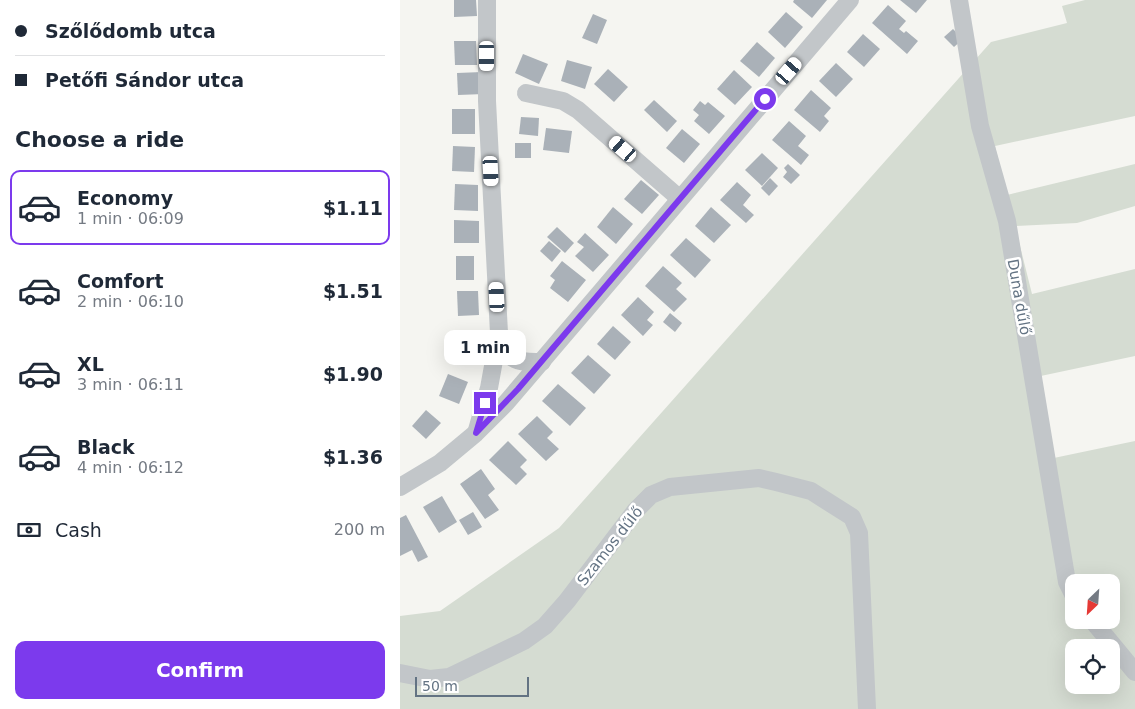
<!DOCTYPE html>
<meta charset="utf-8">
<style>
:root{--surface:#fff;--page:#f2f2f3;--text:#1f2937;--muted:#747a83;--line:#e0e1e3;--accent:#7c3aed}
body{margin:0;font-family:"DejaVu Sans",sans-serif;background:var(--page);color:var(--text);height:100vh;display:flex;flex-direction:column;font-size:19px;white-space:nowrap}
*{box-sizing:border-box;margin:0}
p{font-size:16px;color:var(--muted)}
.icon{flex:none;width:28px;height:28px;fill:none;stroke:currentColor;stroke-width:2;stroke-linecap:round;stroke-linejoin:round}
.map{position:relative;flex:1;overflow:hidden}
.drawer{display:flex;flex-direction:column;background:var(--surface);width:400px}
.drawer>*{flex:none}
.guide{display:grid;align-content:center;height:110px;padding:0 15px;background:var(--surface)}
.needle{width:32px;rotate:205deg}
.fabs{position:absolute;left:665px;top:574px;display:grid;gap:10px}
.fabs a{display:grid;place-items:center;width:55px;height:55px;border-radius:10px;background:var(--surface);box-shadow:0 5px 20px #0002;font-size:25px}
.scale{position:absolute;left:15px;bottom:12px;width:114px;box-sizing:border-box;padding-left:5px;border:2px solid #637383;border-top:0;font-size:14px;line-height:18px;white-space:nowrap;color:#637383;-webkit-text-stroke:4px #fff;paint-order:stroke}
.end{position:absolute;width:22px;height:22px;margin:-11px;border:6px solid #7c3aed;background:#fff;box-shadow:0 0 0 2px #fff}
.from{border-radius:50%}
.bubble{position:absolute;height:35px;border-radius:10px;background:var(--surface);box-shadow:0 5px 20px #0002;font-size:16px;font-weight:700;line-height:35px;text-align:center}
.car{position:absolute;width:15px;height:30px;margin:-15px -8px;border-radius:6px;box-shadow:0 0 4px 1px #0007;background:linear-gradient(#fff 24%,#345 0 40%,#fff 0 76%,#345 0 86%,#fff 0)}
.guide b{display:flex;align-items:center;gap:18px;height:48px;font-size:19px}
.guide b+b{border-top:1px solid var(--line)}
.guide i{width:12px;height:12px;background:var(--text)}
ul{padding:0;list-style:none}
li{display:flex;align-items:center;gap:15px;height:75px;margin:0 10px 8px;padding:0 5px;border:2px solid transparent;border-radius:10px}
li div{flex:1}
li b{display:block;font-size:19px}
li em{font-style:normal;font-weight:700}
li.on{border-color:var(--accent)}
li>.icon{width:45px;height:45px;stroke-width:1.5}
h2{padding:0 15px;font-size:22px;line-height:60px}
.pay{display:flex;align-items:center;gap:12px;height:55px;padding:0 15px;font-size:19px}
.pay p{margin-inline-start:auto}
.cta{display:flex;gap:10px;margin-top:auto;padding:10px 15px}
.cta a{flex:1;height:58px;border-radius:10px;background:var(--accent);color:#fff;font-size:20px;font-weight:700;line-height:58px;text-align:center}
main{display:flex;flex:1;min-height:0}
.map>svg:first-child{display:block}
.green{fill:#d5dcd2;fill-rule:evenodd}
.building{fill:#aab1b8}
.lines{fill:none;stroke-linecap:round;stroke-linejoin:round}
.minor{stroke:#c2c6c9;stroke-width:18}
.route{stroke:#7c3aed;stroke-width:6}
.labels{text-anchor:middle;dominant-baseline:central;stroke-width:5;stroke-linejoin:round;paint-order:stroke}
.street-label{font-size:15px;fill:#637383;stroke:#fff}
</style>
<main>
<section class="drawer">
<div class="guide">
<b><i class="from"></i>Szőlődomb utca</b>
<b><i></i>Petőfi Sándor utca</b>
</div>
<h2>Choose a ride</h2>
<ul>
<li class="on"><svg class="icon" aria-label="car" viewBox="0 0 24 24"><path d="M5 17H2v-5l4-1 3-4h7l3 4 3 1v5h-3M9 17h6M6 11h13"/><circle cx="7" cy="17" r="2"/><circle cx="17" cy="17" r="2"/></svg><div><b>Economy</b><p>1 min · 06:09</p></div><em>$1.11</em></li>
<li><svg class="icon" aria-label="car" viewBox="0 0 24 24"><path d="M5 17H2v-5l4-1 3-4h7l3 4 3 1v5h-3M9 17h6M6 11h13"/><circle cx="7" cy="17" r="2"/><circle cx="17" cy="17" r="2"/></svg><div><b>Comfort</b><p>2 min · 06:10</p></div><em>$1.51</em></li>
<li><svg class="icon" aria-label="car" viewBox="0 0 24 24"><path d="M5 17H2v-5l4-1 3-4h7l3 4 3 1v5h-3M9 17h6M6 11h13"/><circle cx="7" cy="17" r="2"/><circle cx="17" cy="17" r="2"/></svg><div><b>XL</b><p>3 min · 06:11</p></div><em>$1.90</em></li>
<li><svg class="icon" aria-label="car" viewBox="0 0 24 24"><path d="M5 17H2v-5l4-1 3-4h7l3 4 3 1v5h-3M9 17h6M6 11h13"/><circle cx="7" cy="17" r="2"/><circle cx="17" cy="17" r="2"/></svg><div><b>Black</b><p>4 min · 06:12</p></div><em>$1.36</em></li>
</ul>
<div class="pay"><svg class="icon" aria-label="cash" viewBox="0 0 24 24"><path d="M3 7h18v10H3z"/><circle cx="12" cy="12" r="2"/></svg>Cash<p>200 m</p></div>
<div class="cta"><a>Confirm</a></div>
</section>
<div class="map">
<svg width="735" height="709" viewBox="0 0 735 709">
<rect width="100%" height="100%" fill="#f5f5f1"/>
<path class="green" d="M685 0H735V116L595 146 607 195 735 164V206L677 223 615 226 632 294 735 269V356L636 377 649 459 735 441V709H0V616L40 611 159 528 591 42 667 23 662 6ZM674 582H711V620H674ZM674 648H711V685H674Z"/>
<g class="building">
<path d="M54 0H76L77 16 54 17Z"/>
<path d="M394 0H427L412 18 393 2Z"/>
<path d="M500 0H527L516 13Z"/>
<path d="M488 5 506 21 499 29 504 33 506 31 518 41 507 54 472 23Z"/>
<path d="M386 12 403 27 385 48 368 32Z"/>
<path d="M193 14 207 20 197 44 182 38Z"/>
<path d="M553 29 563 39 554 47 544 37Z"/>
<path d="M463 34 480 49 464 67 447 52Z"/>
<path d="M54 41H76L77 65H55Z"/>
<path d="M357 42 375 58 359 77 340 61Z"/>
<path d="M123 54 148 64 139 84 115 73Z"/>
<path d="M167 60 192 67 185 89 161 81Z"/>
<path d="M436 63 453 79 436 97 419 81Z"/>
<path d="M208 69 228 87 214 102 194 84Z"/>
<path d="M334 70 352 87 335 105 317 89Z"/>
<path d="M82 72 84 94 58 95 57 73Z"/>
<path d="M411 90 431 108 424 116 429 121 420 132 394 110Z"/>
<path d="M254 100 277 121 267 132 244 110Z"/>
<path d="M300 101 305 105 308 102 325 116 309 134 294 121 299 115 293 110Z"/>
<rect x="52" y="109" width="23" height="25"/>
<path d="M121 117 139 118 138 136 119 134Z"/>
<path d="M389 121 406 136 398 146 409 155 401 165 372 140Z"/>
<path d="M146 128 172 131 169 153 143 150Z"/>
<path d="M282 129 300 144 284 163 266 148Z"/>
<rect x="115" y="143" width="16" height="15"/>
<path d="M53 146 75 147 74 172 52 171Z"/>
<path d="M362 153 378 168 362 186 345 170Z"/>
<path d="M388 164 400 175 391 184 383 177 387 172 384 168Z"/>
<path d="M370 178 378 186 369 196 361 188Z"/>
<path d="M241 180 259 195 242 214 224 199Z"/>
<path d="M337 182 351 195 343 205 354 215 346 223 320 200Z"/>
<path d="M55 184 78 185V211L54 210Z"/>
<path d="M213 207 233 224 216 244 197 227Z"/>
<path d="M311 207 331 225 314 243 295 226Z"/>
<path d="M54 220 79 221V243H54Z"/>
<path d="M157 227 174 243 165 253 147 237Z"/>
<path d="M185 233 209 255 193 272 175 256 184 247 177 242Z"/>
<path d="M286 238 311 260 295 278 270 255Z"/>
<path d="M149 241 161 251 152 262 140 251Z"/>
<rect x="56" y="256" width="18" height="24"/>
<path d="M162 261 186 280 168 302 150 288 155 280 150 276Z"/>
<path d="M263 266 282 283 276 289 287 299 274 312 245 286Z"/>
<path d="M57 291H78L79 315 58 316Z"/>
<path d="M238 297 254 312 247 320 253 325 243 336 221 315Z"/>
<path d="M270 313 282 323 275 332 263 322Z"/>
<path d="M213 326 231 342 215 360 197 344Z"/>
<path d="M51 331 78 336 74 358 46 353Z"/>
<path d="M188 355 211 375 194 394 171 373Z"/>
<path d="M48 374 68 382 59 404 39 396Z"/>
<path d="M158 384 186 408 170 426 142 401Z"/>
<path d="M26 410 41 423 26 439 12 426Z"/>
<path d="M137 416 153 432 147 438 159 449 146 461 118 434Z"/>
<path d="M108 441 127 460 120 467 127 474 116 485 89 460Z"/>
<path d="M81 469 95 489 88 495 99 510 85 519 60 484Z"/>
<path d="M42 496 57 522 39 533 23 507Z"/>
<path d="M73 512 82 527 68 535 59 520Z"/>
<path d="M6 515 28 557 18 562 12 550 0 556V518Z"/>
</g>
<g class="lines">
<g class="minor">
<path d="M559 0 580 126 607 221 667 582 674 596"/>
<path d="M126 93 163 101 178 110 279 198"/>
<path d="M99 333C106 360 115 363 142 362"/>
<path d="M77 430 89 388 99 333 87 101V0"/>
<path d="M0 487 40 463 76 433 106 403 450 0"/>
<path d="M692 620 735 672"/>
<path d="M0 673 30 679 49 677 124 641 145 626 167 601 236 510 251 495 270 487 359 478 376 482 411 491 452 517 459 533 467 709"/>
</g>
</g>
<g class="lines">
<path class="route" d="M85 403 76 433 118 389 365 99"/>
</g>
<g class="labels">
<g class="street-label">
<text transform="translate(619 297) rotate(80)">Duna dűlő</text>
<text transform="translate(210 546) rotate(-52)">Szamos dűlő</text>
</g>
</g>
</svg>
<div class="fabs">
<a><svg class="needle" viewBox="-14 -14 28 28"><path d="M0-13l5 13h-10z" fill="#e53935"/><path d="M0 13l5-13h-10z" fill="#747a83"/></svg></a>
<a><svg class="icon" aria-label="locate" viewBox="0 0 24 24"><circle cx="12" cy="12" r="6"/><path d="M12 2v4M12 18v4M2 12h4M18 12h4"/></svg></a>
</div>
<div class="scale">50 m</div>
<i class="end from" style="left:365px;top:99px"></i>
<i class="end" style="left:85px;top:403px"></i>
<div class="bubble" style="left:44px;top:330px;width:82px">1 min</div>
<i class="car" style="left:87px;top:56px;rotate:180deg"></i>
<i class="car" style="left:389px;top:71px;rotate:41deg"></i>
<i class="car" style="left:223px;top:149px;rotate:311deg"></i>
<i class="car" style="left:91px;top:171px;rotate:177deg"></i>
<i class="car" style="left:97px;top:297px;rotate:357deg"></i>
</div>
</main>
